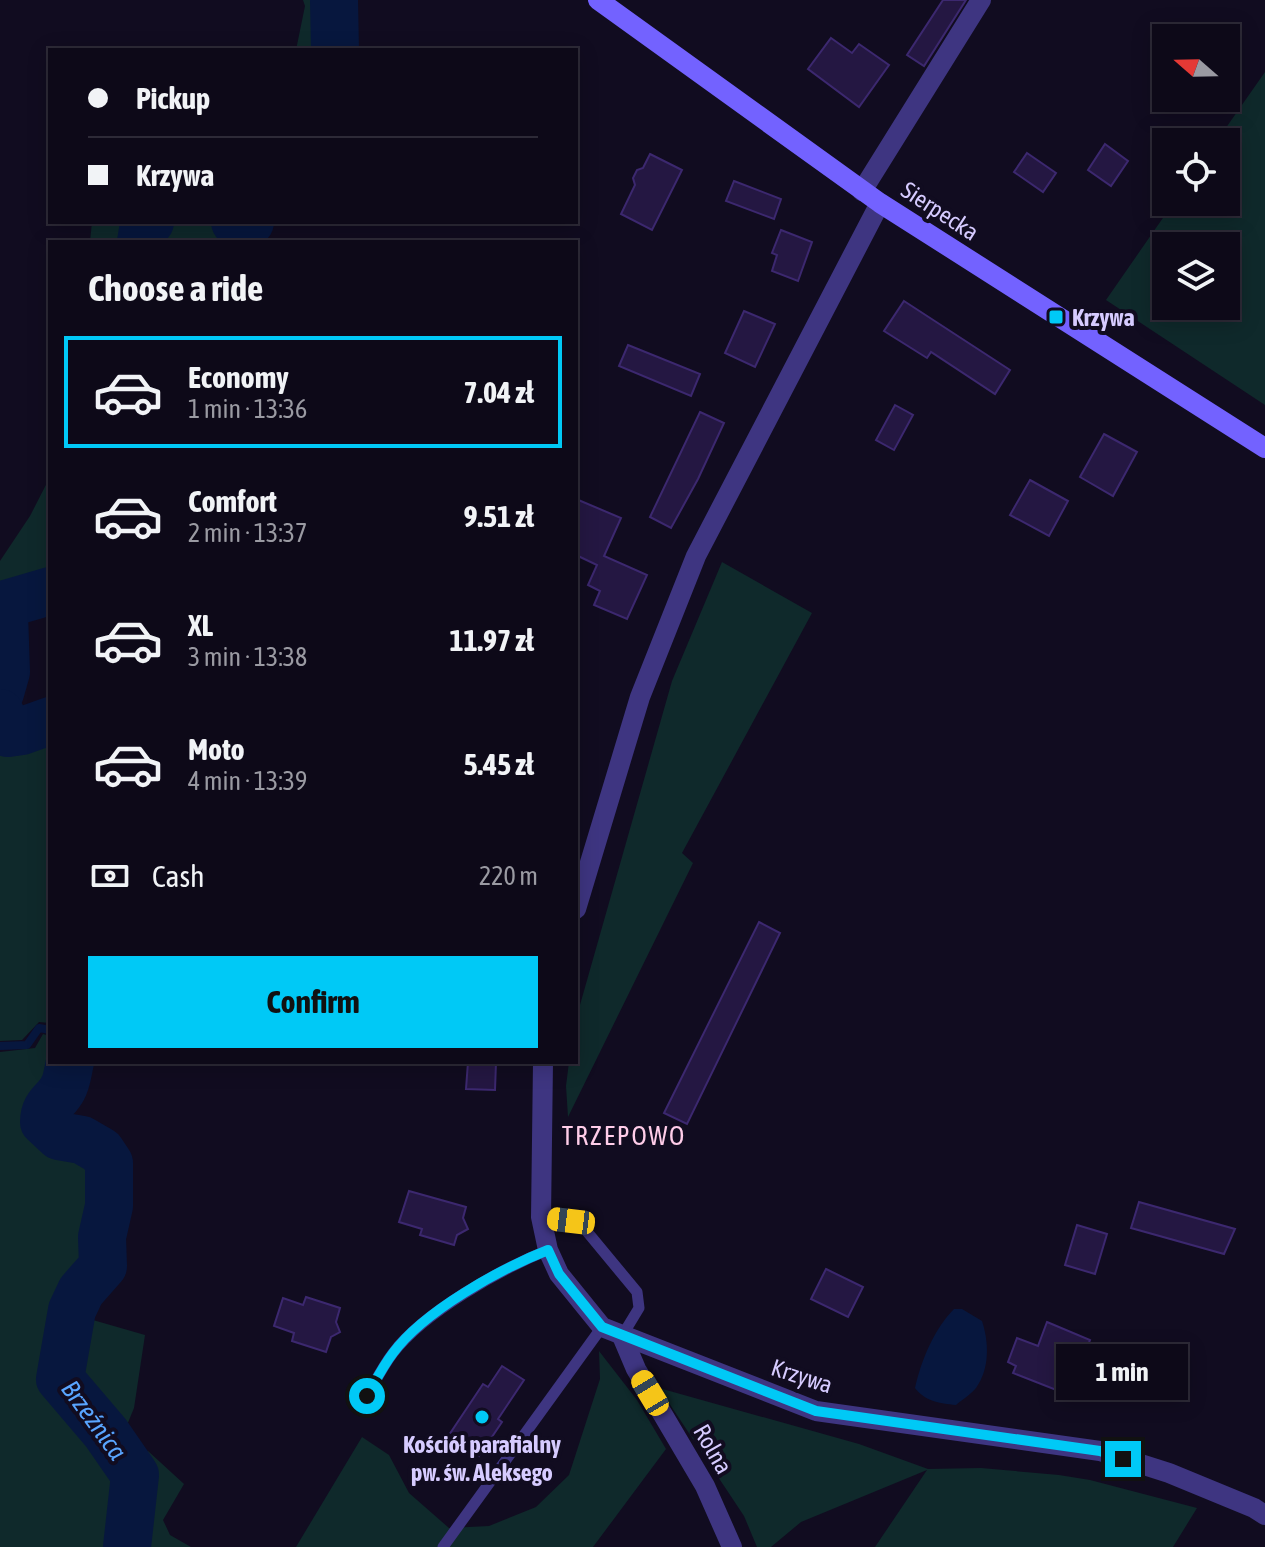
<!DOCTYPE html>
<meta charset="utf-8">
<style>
:root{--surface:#0d0918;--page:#1b1725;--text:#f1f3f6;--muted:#9a9aa2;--line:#2d2a37;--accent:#00c9f6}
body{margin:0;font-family:"Asap Condensed",sans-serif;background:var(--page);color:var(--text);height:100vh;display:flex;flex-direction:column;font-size:30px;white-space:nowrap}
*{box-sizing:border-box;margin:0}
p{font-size:26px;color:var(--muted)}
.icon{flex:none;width:44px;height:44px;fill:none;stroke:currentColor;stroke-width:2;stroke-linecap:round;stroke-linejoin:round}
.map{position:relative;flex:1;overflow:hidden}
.sheet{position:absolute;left:48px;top:240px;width:530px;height:824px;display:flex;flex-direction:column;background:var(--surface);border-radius:0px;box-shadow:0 4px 20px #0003,0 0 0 2px var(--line)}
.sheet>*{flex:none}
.top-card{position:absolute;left:48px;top:48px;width:530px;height:176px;border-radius:0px;box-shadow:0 4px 20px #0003,0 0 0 2px var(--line);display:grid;align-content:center;height:176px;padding:0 40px;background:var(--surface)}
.needle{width:52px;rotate:290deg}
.tools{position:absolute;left:1152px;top:24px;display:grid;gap:16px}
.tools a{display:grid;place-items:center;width:88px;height:88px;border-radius:0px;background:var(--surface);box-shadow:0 4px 20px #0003,0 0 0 2px var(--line);font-size:40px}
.end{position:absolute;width:36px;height:36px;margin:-18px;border:10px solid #00c9f6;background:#111;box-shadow:0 0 0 4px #111}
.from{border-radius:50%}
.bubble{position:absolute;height:56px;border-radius:0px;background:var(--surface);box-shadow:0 4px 20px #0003,0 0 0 2px var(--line);font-size:26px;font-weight:700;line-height:56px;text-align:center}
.car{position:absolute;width:24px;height:48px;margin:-24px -12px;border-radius:10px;box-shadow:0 0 6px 2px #0007;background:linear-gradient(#f5c518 24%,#345 0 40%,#f5c518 0 76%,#345 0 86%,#f5c518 0)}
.top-card b{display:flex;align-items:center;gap:28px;height:76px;font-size:30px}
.top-card b+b{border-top:2px solid var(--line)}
.top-card i{width:20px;height:20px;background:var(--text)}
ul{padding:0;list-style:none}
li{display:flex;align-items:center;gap:24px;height:112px;margin:0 16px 12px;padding:0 24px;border:4px solid transparent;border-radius:0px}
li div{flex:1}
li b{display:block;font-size:30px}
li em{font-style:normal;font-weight:700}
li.on{border-color:var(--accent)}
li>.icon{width:72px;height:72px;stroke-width:1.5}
h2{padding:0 40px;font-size:36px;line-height:96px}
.pay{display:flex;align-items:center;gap:20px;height:88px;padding:0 40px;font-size:30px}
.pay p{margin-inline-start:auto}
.cta{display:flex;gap:16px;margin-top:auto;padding:16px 40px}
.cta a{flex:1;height:92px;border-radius:0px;background:var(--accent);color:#111;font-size:32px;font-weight:700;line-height:92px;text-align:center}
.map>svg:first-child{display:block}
.green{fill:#0f292b;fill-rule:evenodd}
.water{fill:#07173e}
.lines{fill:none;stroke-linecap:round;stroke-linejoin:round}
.stream{stroke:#07173e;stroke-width:8}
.river{stroke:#07173e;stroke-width:48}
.building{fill:#241742;stroke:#3c286f;stroke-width:2}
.lane{stroke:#3e3581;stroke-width:11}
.street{stroke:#3e3581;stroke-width:20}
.secondary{stroke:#7362ff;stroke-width:20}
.route{stroke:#00c9f6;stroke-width:10}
.poi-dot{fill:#00c9f6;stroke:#110c20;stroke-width:3}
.labels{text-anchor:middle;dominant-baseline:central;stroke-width:8;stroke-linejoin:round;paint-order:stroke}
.street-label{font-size:24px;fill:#d6cbff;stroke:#110c20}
.poi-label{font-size:24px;font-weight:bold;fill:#d6cbff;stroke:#110c20;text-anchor:start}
.neighbourhood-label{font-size:26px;letter-spacing:2px;fill:#ffcde9;stroke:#110c20}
.water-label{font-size:26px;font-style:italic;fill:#59a5ff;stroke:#110c20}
</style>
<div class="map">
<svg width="1265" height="1547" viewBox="0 0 1265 1547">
<rect width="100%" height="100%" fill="#110c20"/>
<g class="green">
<path d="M303 0H326L328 50H296L305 6Z"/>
<path d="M1265 72V405L1106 300 1174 202H1226V142H1216ZM1166 246H1226V306H1166Z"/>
<path d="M92 222H144L136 242H90Z"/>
<path d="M159 222H227L234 235 247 232 272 242H145L147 233Z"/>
<path d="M50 477V580C39 593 17 594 0 604V667V561L30 516Z"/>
<path d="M722 562 812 613 682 853 693 863 568 1117 566 1086 569 1062H576V1019L672 681Z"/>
<path d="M50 727V1023L39 1022 22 1040 0 1041V733L9 743 19 741Z"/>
<path d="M43 1034 50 1036V1062H59L60 1077 35 1118 43 1132 57 1144 82 1145 97 1153C111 1190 99 1226 98 1265L60 1295 66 1304 50 1381C81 1410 109 1442 131 1478L122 1513 124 1536 121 1547H0V1052L35 1048Z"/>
<path d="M79 1316 145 1335 134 1408 120 1442 65 1374Z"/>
<path d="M599 1351 637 1400 666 1449 593 1547H296L362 1437 389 1455 409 1493 449 1528 489 1526 536 1507 569 1475 600 1379Z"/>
<path d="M659 1388 859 1444 928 1469 981 1468 1059 1475 1090 1480 1197 1508 1173 1547H875L927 1470 801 1522 771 1547H757L744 1516Z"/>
<path d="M148 1451 184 1484 163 1520 170 1535 191 1547H133L131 1538 142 1473 133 1458Z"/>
</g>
<path class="water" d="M954 1309H962L982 1321C989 1342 990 1369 976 1388 971 1394 962 1400 956 1405 939 1403 926 1402 915 1388 921 1361 934 1329 954 1309Z"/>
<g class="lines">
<path class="stream" d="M0 1046 27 1045 39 1028 50 1030"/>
<g class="river">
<path d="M334 0 335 50"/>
<path d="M235 222 239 227 250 222"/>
<path d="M141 242 143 230 150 222"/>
<path d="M0 693 6 672 4 612 9 603 50 591"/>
<path d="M0 713 8 733 22 731 50 721"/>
<path d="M70 1062C68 1070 67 1081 63 1088 56 1102 44 1104 44 1122L59 1136 82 1140 101 1151 109 1163V1206L102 1237 103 1266 81 1291 72 1310 60 1379 106 1433 135 1475 127 1547"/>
</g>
</g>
<g class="building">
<path d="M943 0H966L924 66 907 55Z"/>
<path d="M831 38 852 53 859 44 889 65 859 107 808 69Z"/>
<path d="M1105 144 1128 161 1111 186 1088 170Z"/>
<path d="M1027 153 1056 173 1043 192 1014 172Z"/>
<path d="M650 154 682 170 652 230 621 214 635 185 633 178 637 170 643 168Z"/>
<path d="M734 181 781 199 774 219 726 201Z"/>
<path d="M781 230 812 242 798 281 772 271 777 255 772 253Z"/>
<path d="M904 301 1010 370 995 394 931 352 927 358 884 331Z"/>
<path d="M744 311 775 324 755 367 725 353Z"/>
<path d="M628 345 700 374 691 396 619 366Z"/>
<path d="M895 405 913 415 894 450 876 440Z"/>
<path d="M700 412 724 423 698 479 671 528 650 517Z"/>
<path d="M1104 434 1137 452 1113 496 1080 477Z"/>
<path d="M1030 480 1068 501 1049 536 1010 515Z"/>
<path d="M576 499 621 518 604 556 647 575 627 619 594 605 600 591 588 585 597 565 576 555Z"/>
<path d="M759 922 780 933 687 1124 664 1113Z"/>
<path d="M468 1062H496L495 1090 466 1089Z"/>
<path d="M409 1191 466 1207 463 1218 468 1229 457 1235 454 1245 420 1235 422 1229 399 1222Z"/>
<path d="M1139 1202 1235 1229 1224 1254 1131 1228Z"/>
<path d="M1077 1225 1107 1234 1095 1274 1065 1265Z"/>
<path d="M826 1269 863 1287 848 1317 811 1299Z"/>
<path d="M306 1297 340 1308 336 1322 340 1332 331 1337 326 1352 292 1341 294 1333 274 1326 283 1298 303 1305Z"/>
<path d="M1047 1322 1090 1340 1069 1395 1013 1373 1016 1366 1008 1362 1017 1338 1038 1346Z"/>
<path d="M502 1366 524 1380 498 1419 502 1422 479 1456 449 1435 483 1384 488 1387Z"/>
</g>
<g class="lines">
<g class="lane">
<path d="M541 1217 571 1221 584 1228 637 1292 639 1308 622 1336"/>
<path d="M367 1396C375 1382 383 1366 393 1353 424 1312 501 1269 548 1250"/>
<path d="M443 1547 602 1327"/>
</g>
<g class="street">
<path d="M862 191 981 0"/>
<path d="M576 909 640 697 696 556 880 203"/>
<path d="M543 1062 541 1217 548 1250 559 1274 602 1327 816 1411 1100 1451 1169 1473 1254 1508 1265 1515"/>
<path d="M622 1336 636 1369 705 1486 732 1547"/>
</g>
<path class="secondary" d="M598 0 880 203 1265 448"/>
</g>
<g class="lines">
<path class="route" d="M367 1396C375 1382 383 1366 393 1353 424 1311 500 1269 548 1250L559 1274 602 1327 816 1411 1100 1451 1123 1459"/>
</g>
<g class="poi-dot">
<rect x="1048" y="309" width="16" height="16" rx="4"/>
<circle cx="482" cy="1417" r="8"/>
</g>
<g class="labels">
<g class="street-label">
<text transform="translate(940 211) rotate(33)">Sierpecka</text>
<text transform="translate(802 1376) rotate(18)">Krzywa</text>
<text transform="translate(713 1449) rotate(60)">Rolna</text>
</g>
<g class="poi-label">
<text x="1072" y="317">Krzywa</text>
<text x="482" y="1444" text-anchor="middle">Kościół parafialny<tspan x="482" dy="28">pw. św. Aleksego</tspan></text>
</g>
<g class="neighbourhood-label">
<text x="624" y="1136">TRZEPOWO</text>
</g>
<g class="water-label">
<text transform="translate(94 1420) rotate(54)">Brzeźnica</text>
</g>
</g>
</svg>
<div class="tools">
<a><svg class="needle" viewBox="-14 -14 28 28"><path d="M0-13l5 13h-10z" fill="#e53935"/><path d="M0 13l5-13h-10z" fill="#9a9aa2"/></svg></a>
<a><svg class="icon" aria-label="locate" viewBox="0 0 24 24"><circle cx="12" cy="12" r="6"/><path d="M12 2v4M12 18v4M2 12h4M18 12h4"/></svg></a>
<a><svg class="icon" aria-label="layers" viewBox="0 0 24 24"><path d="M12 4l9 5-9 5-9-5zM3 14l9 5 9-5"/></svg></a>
</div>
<i class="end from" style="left:367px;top:1396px"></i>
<i class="end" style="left:1123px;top:1459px"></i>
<div class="bubble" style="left:1056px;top:1344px;width:132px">1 min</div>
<i class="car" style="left:571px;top:1221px;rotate:277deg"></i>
<i class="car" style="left:650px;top:1393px;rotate:329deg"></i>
<div class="top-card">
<b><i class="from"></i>Pickup</b>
<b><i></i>Krzywa</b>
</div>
<section class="sheet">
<h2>Choose a ride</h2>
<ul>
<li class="on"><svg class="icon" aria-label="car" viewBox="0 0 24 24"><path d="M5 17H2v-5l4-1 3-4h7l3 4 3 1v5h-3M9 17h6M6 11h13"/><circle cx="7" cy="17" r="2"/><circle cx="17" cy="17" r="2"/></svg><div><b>Economy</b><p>1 min · 13:36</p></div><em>7.04 zł</em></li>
<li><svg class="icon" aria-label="car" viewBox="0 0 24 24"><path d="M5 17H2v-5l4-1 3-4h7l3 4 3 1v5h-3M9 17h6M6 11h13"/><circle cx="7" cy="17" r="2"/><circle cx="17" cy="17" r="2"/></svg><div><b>Comfort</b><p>2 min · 13:37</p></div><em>9.51 zł</em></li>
<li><svg class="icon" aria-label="car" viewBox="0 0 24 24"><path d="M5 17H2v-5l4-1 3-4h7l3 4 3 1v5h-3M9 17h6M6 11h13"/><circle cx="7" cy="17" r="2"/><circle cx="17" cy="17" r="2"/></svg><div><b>XL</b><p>3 min · 13:38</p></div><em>11.97 zł</em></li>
<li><svg class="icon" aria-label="car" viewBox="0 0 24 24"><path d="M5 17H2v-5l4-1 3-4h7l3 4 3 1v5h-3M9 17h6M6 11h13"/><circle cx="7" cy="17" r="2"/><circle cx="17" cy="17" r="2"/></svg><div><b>Moto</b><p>4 min · 13:39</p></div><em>5.45 zł</em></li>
</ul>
<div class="pay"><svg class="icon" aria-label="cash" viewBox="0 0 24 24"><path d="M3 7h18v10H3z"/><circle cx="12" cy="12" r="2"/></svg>Cash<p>220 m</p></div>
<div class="cta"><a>Confirm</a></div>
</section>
</div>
